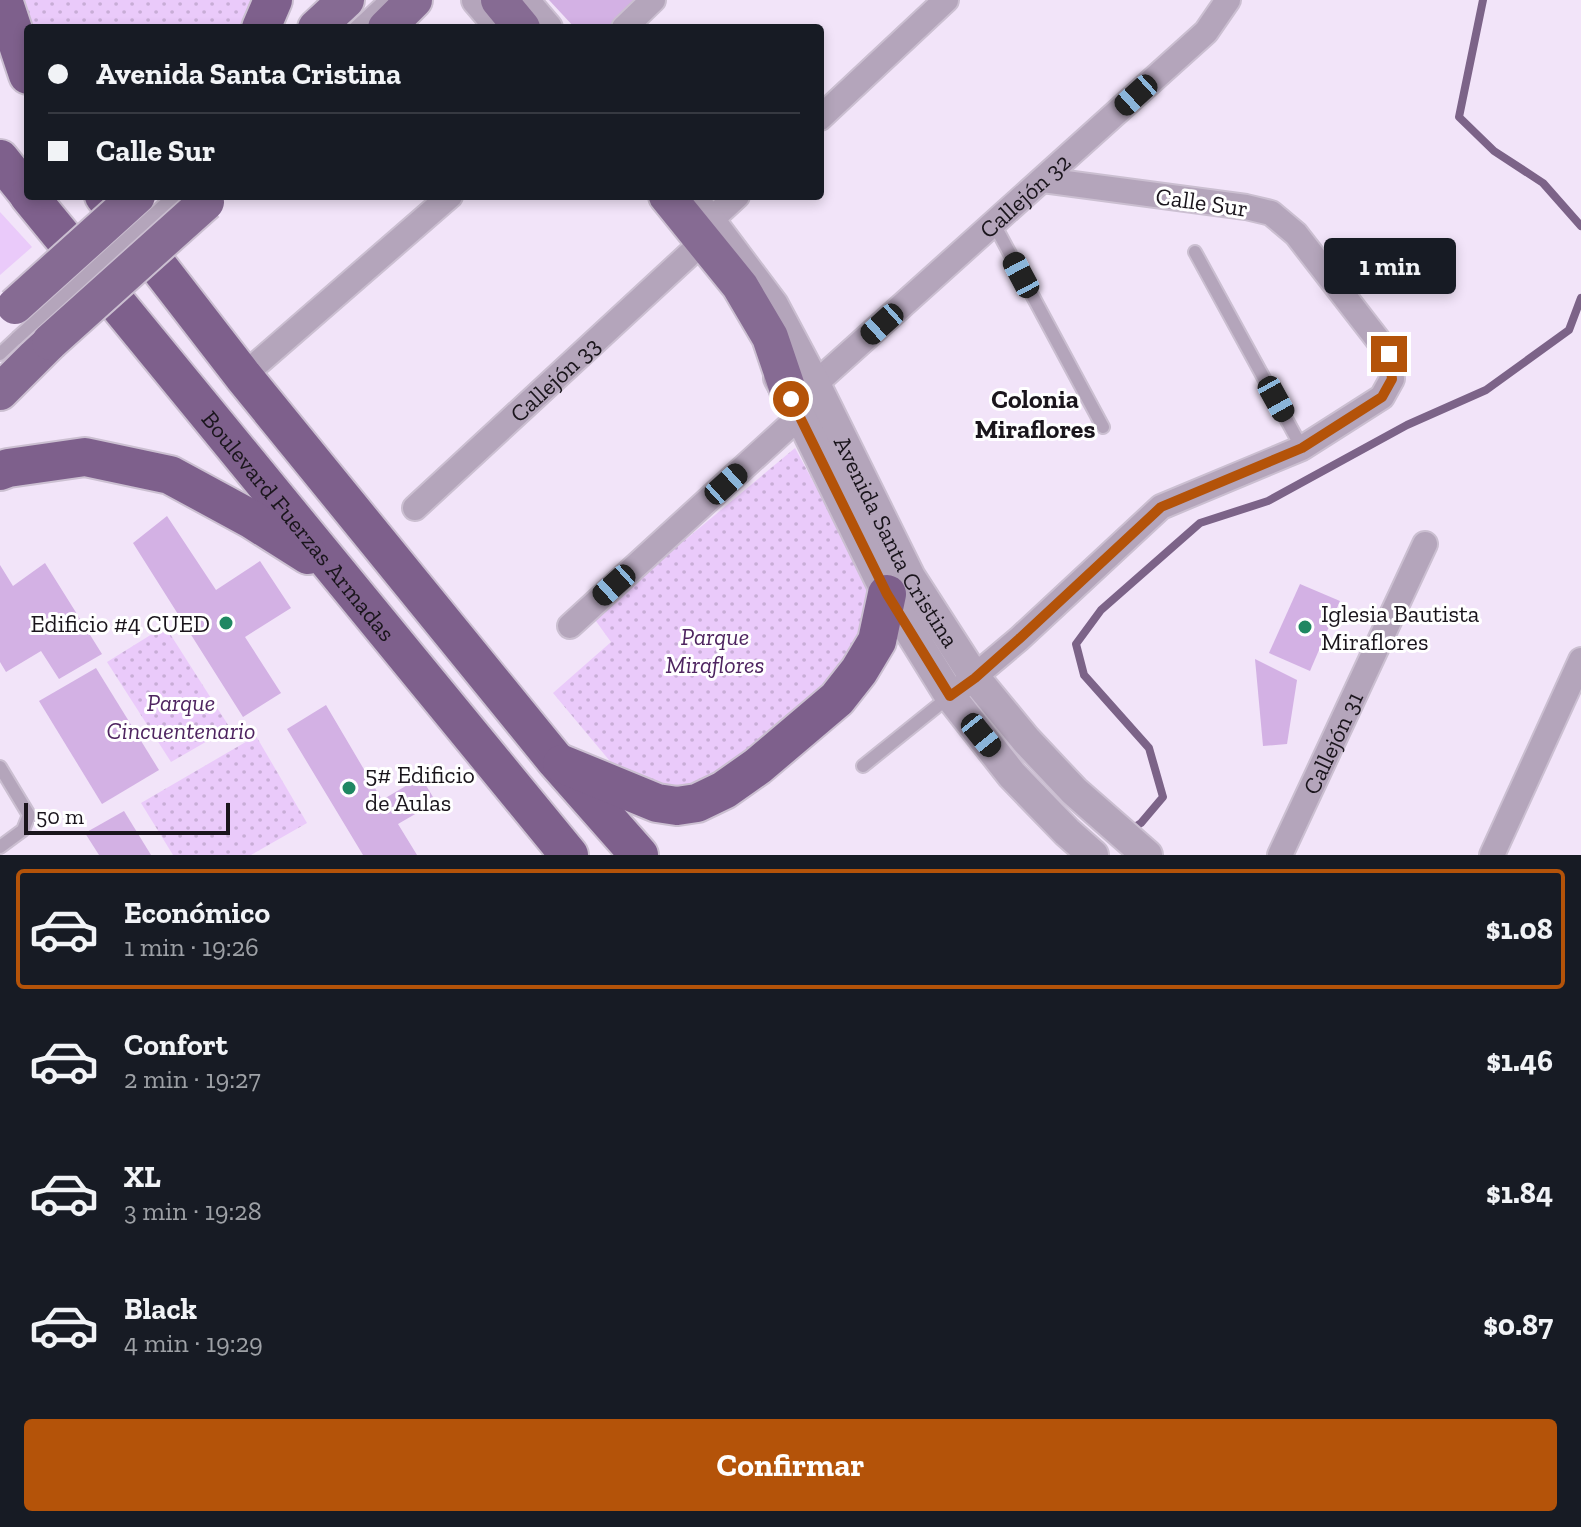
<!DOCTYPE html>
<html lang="es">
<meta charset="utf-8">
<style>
:root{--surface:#171b24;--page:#20242c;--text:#f1f3f6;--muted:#9ea1a6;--line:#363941;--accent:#b45309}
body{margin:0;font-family:"Zilla Slab",serif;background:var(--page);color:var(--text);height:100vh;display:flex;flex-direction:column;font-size:30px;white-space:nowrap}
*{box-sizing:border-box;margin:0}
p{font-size:26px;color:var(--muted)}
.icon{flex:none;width:44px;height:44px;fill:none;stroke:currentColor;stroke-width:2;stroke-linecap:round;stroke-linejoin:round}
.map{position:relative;height:855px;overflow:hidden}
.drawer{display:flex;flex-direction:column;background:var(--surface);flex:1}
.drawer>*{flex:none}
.guide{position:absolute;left:24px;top:24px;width:800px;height:176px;border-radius:8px;box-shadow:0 4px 12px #0003;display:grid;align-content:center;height:176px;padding:0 24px;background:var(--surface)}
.scale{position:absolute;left:24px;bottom:20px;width:206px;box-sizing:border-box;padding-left:8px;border:4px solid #1a151c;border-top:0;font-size:22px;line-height:28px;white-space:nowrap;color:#1a151c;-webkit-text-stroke:6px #fff;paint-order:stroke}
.end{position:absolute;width:36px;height:36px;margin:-18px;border:10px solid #b45309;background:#fff;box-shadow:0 0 0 4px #fff}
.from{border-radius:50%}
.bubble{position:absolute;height:56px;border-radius:8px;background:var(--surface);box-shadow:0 4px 12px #0003;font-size:26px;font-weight:700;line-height:56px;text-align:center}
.car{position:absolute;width:24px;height:48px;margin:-24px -12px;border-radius:10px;box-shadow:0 0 6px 2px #0007;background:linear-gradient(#222 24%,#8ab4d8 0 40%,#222 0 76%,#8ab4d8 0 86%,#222 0)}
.guide b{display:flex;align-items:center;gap:28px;height:76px;font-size:30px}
.guide b+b{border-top:2px solid var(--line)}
.guide i{width:20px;height:20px;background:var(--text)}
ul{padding:14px 0 0;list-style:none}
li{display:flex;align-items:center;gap:24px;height:120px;margin:0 16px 12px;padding:0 8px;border:4px solid transparent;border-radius:8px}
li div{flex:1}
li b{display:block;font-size:30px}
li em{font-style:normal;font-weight:700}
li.active{border-color:var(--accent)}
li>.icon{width:72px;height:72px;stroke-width:1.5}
.primary-button{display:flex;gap:16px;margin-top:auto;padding:16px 24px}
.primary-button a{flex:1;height:92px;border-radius:8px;background:var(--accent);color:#fff;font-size:32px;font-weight:700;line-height:92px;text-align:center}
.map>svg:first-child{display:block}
.grass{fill:#eacafa}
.park{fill:url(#park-dots)}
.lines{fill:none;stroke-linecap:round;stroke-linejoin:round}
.stream{stroke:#7c6388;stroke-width:8}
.building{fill:#d3b1e4}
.service-casing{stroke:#cbbfd1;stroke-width:16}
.minor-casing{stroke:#cbbfd1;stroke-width:28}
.tertiary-casing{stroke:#cbbfd1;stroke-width:34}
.primary-casing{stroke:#cbbfd1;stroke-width:40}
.trunk-casing{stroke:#cbbfd1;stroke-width:42}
.service{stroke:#b4a5bb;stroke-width:12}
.minor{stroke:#b4a5bb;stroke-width:24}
.tertiary{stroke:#b4a5bb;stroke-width:30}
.primary{stroke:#866b93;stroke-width:36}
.trunk{stroke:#7e608c;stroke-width:38}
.service-bridge-casing{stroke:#cbbfd1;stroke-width:16;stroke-linecap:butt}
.primary-bridge-casing{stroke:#cbbfd1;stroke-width:40;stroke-linecap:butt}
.service-bridge{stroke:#b4a5bb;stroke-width:12}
.primary-bridge{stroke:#866b93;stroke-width:36}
.route{stroke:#b45309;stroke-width:10}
.poi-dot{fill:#1f8762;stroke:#fff;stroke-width:3}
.labels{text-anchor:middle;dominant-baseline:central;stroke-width:6;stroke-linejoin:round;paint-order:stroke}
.street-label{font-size:24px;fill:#1a151c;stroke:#fff}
.poi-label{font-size:24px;fill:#1a151c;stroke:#fff;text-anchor:start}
.park-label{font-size:24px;font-style:italic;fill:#4f2561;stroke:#fff}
.neighbourhood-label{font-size:26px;font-weight:bold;fill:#1a151c;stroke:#fff}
</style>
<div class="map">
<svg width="1581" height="855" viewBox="0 0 1581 855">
<defs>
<pattern id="park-dots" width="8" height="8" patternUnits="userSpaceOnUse" patternTransform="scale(2)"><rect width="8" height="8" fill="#eacafa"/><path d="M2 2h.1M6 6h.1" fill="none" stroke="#c8add6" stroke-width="1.8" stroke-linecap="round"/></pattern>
</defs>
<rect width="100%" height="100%" fill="#f2e4f9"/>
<path class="grass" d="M0 212 32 247 0 275Z"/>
<g class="park">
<path d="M10 0H262L249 28H28Z"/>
<path d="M795 448 857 563 871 599 868 634 846 666 731 769 672 792 614 766 553 693 611 642 593 617Z"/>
<path d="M165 626 230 728 171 762 107 662Z"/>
<path d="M256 736 307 823 251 855H173L141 803Z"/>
</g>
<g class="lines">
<g class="stream">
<path d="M1483 0 1459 117 1494 151 1543 183 1581 226"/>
<path d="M1130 830 1141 823 1163 797 1149 748 1084 675 1076 644 1101 610 1200 523 1268 501 1407 425 1486 390 1569 330 1581 298"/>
</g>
</g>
<g class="building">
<path d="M549 0H637L607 28H575Z"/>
<path d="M167 516 216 590 260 561 291 608 245 637 281 693 243 717 133 543Z"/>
<path d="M45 563 102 654 59 679 41 651 6 672 0 662V565L13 586Z"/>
<path d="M1300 584 1340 601 1310 671 1269 653Z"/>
<path d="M1255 659 1297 680 1287 744 1263 746Z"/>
<path d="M96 668 159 770 102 804 39 701Z"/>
<path d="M326 705 382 800 421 777 436 802 398 824 417 855H363L287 729Z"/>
<path d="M124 811 151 855H99L85 833Z"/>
</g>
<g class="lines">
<g class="service-casing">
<g id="service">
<path d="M355 28 385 0"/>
<path d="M994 224 1103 427"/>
<path d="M1195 252 1302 448"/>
<path d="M0 354 17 338"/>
<path d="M863 766 950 696"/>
<path d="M0 767 29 815 23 830 0 847"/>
</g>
</g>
<g class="minor-casing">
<g id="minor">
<path d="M624 28 653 0"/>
<path d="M820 118 946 0"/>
<path d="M710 221 737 196"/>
<path d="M243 376 450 196"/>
<path id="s1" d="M815 384 1206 32 1228 0"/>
<path id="s2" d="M415 508 693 251"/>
<path d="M570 626 800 416"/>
<path d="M962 687 1019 639 1161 507 1302 448 1382 397 1392 379 1389 354 1296 234 1271 213 1246 207 1043 180"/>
<path id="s3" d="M1280 855 1425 544"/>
<path d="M1492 855 1581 660"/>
</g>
</g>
<g class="tertiary-casing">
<g id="tertiary">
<path d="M477 0 501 28"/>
<path d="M523 0 547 28"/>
<path id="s4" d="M690 196 710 221 773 305 815 384 910 577 975 678 1026 740 1074 791 1147 855"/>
<path d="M779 378 800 416 887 594 950 696 1012 775 1067 832 1093 855"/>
</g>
</g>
<g class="primary-casing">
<g id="primary">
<path d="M499 0 522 28"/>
<path d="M316 28 346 0"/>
<path d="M386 28 414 0"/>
<path d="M667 196 740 286 770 337 791 399"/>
<path d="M0 392 50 342"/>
</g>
</g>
<g class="trunk-casing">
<g id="trunk">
<path d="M3 0 28 75"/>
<path d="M261 28 273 0"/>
<path d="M0 159 28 194"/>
<path id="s5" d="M29 196 569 855"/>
<path d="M104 196 243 376 556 761 639 855"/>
<path d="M0 471 8 468 85 457 170 475 251 519 308 555"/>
<path d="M562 764 657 803 677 806 697 803 724 790 758 766 837 699 859 671 877 641 887 594"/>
</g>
</g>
<use href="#service" class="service"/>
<use href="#minor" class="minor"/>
<use href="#tertiary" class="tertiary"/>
<use href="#primary" class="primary"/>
<use href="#trunk" class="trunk"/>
<g class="service-bridge-casing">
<path id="service-bridge" d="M17 338 174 196"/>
</g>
<g class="primary-bridge-casing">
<g id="primary-bridge">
<path d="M15 306 137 196"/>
<path d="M50 342 206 202"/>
</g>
</g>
<use href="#service-bridge" class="service-bridge"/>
<use href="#primary-bridge" class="primary-bridge"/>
</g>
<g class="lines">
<path class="route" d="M791 399 887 594 950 696 975 678 1019 639 1161 507 1302 448 1382 397 1392 379 1389 354"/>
</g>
<g class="poi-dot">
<circle cx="226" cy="623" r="8"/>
<circle cx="1305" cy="627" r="8"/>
<circle cx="349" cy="788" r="8"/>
</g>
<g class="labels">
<g class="street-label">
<text stroke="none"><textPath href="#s1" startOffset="282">Callejón 32</textPath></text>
<text transform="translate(1202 202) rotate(8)">Calle Sur</text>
<text stroke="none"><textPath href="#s2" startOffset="190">Callejón 33</textPath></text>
<text stroke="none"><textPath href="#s5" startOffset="426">Boulevard Fuerzas Armadas</textPath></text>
<text stroke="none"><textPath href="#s4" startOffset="404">Avenida Santa Cristina</textPath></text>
<text stroke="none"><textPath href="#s3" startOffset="124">Callejón 31</textPath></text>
</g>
<g class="poi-label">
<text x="1321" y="613">Iglesia Bautista<tspan x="1321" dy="28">Miraflores</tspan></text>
<text x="210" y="623" text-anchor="end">Edificio #4 CUED</text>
<text x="365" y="774">5# Edificio<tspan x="365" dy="28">de Aulas</tspan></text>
</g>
<g class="park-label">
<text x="715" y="636">Parque<tspan x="715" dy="28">Miraflores</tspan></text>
<text x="181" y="702">Parque<tspan x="181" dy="28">Cincuentenario</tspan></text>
</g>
<g class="neighbourhood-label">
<text x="1035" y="399">Colonia<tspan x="1035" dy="30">Miraflores</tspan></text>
</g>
</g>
</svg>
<div class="scale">50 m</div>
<i class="end from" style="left:791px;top:399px"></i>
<i class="end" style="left:1389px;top:354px"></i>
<div class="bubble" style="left:1324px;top:238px;width:132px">1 min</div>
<i class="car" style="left:1136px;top:95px;rotate:228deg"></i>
<i class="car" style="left:1021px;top:275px;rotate:332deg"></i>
<i class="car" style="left:882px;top:324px;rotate:228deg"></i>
<i class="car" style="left:1276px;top:399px;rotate:151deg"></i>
<i class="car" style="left:726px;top:484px;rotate:48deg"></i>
<i class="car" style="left:614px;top:585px;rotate:228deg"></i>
<i class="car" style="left:981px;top:735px;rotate:141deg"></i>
<div class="guide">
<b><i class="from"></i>Avenida Santa Cristina</b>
<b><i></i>Calle Sur</b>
</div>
</div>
<section class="drawer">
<ul>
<li class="active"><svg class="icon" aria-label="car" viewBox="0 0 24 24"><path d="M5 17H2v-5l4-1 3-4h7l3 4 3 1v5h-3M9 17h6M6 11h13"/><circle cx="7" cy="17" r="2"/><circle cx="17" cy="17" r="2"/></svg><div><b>Económico</b><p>1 min · 19:26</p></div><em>$1.08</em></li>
<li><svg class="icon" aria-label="car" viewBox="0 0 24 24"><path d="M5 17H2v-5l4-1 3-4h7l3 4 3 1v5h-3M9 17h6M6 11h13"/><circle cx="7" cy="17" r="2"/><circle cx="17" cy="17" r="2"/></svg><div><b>Confort</b><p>2 min · 19:27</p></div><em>$1.46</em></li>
<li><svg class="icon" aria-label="car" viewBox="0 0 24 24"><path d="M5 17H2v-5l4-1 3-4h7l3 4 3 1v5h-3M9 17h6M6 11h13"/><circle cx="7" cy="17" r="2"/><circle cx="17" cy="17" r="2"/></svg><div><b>XL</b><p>3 min · 19:28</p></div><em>$1.84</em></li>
<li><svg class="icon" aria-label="car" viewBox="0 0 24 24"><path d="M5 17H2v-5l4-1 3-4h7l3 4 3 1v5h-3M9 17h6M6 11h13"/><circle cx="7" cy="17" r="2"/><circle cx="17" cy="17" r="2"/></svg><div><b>Black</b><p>4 min · 19:29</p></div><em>$0.87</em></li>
</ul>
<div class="primary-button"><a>Confirmar</a></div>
</section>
